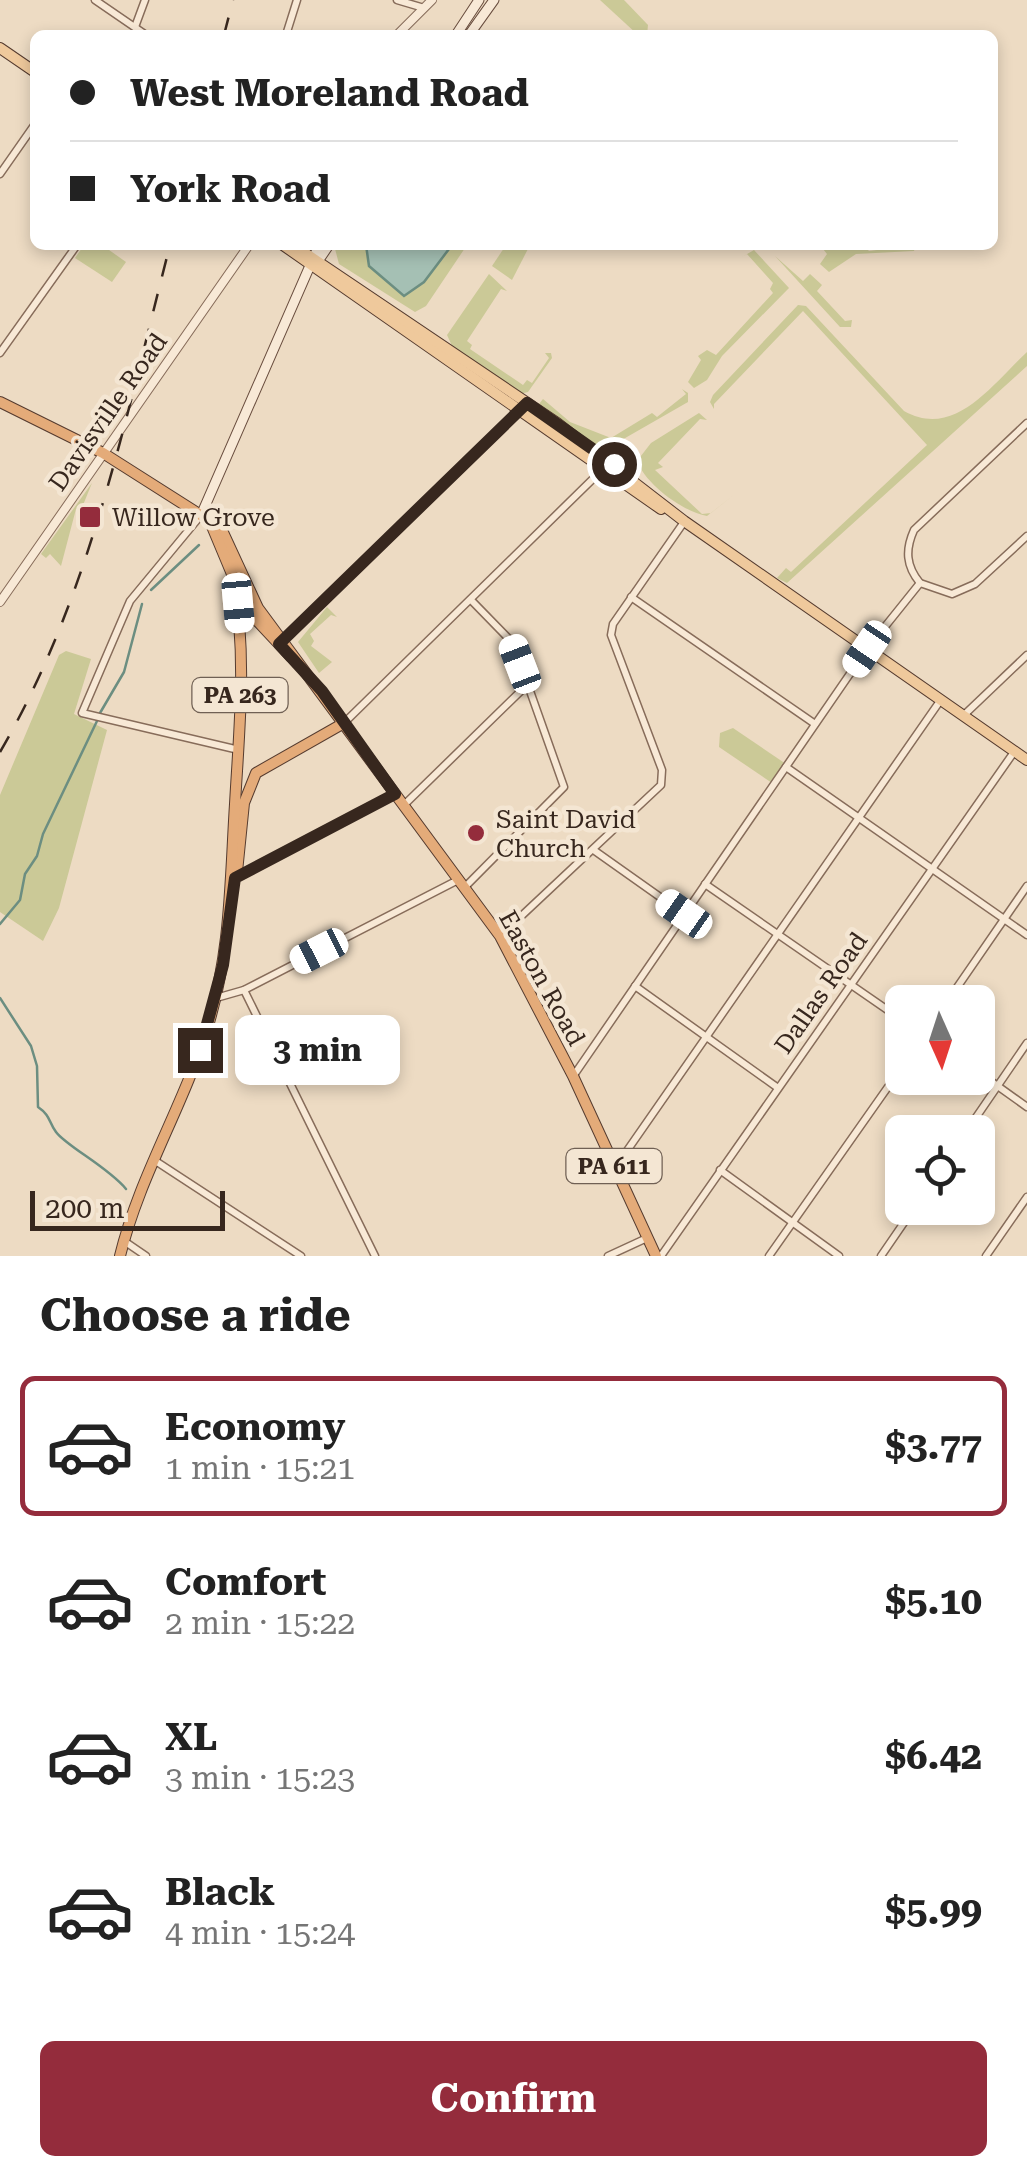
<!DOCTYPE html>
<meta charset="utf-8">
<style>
:root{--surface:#fff;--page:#f2f2f2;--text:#222;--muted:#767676;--line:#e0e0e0;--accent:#942c3c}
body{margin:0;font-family:"Roboto Serif",serif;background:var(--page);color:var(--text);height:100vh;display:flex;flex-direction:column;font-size:38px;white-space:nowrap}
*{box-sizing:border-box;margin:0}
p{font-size:32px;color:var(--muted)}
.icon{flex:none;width:55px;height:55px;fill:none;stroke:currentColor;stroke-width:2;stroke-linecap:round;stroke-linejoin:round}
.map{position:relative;height:1256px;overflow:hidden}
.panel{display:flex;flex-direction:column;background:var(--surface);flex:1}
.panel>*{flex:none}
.guide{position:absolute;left:30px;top:30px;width:968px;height:220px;border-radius:15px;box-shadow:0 5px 15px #0003;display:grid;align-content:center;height:220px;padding:0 40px;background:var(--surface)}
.needle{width:65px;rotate:177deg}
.fabs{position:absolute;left:885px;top:985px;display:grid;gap:20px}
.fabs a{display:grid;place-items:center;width:110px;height:110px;border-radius:15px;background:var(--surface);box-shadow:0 5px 15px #0003;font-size:50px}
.scale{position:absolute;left:30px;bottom:25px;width:195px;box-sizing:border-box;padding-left:10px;border:5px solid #37271e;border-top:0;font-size:28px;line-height:35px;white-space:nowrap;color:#37271e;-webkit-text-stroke:8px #f4e6d3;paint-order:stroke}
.end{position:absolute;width:45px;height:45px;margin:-22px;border:12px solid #37271e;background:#fff;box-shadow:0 0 0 5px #fff}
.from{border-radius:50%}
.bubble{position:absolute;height:70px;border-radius:15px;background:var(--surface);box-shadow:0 5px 15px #0003;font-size:32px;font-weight:700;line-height:70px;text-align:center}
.car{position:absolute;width:30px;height:60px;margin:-30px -15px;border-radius:12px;box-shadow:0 0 8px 2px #0007;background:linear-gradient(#fff 24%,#345 0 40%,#fff 0 76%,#345 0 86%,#fff 0)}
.guide b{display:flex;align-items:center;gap:35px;height:95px;font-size:38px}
.guide b+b{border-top:2px solid var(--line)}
.guide i{width:25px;height:25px;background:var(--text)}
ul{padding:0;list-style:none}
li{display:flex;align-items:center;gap:30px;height:140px;margin:0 20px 15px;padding:0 20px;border:5px solid transparent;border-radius:15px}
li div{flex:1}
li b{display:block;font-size:38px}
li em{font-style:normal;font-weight:700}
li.selected{border-color:var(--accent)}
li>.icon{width:90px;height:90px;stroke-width:1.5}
h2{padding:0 40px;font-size:45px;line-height:120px}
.button{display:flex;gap:20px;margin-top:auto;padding:20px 40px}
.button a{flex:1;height:115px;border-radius:15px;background:var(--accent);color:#fff;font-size:40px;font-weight:700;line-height:115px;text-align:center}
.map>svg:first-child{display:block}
.green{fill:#cbc997}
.water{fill:#a5c0b4;stroke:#6c8e81;stroke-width:2.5}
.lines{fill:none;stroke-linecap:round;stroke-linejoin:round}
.stream{stroke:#6c8e81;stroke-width:2.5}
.minor-casing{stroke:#876c5a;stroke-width:9}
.tertiary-casing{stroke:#876c5a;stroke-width:10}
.secondary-casing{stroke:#694d3e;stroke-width:11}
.primary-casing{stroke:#553b2f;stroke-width:12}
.trunk-casing{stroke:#553b2f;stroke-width:12}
.minor{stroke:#f8e9d6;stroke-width:6}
.tertiary{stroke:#f8e9d6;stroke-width:8}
.secondary{stroke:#f8e9d6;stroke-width:9}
.primary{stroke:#efc99c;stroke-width:10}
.trunk{stroke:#e4ab79;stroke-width:10}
.rail{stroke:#37271e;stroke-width:2.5;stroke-dasharray:18 18;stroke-linecap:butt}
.route{stroke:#37271e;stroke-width:12}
.poi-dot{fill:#942c3c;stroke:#f4e6d3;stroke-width:4}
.labels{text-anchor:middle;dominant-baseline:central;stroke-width:9;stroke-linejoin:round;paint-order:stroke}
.shield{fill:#f4e6d3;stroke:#706054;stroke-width:2.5}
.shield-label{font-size:22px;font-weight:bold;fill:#37271e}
.street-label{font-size:25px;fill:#37271e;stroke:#f4e6d3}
.poi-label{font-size:25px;fill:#37271e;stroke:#f4e6d3;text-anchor:start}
</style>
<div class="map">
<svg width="1027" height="1256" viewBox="0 0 1027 1256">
<rect width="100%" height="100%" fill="#eddbc3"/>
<g class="green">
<path d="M600 0H624L648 25 647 35H638Z"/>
<path d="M84 245H102L126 262 112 282 75 258Z"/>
<path d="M334 245H366L369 266 402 295 424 282 452 245H467L426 306 415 312 339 264Z"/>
<path d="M506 245H530L512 280 492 266Z"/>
<path d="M916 245 914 251 856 254 829 272 820 264 827 254 823 249 865 247 869 251Z"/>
<path d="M754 250 789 288 722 356 707 380 694 388 688 382 701 360 698 356 707 350 716 355 773 293 770 289 773 283 747 254 742 257Z"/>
<path d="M775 256 803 281 810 274 822 285 817 291 845 321 852 320 851 327H840Z"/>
<path d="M489 274 507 291 501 289 467 341 472 345 470 349 523 385 527 380 532 383 549 358 545 353H551L552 358 528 392 520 394 453 348 447 335Z"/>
<path d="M798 305 806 306 904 411C955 440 993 383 1027 352V366L787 583 777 578 786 568 791 572 927 445 803 311 714 404V409L710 402 713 395Z"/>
<path d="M682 389 688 393V402L606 449 594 446 539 404 543 399 570 422 611 438 652 413 657 417 686 394Z"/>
<path d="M699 413 707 420 700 419 658 463 663 467 655 470 702 514 711 513 735 494 707 516C681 511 645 483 637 461L651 443Z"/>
<path d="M92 483 81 510 76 509 61 566 50 554 46 558 41 554Z"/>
<path d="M327 607 337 617 331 615 310 634 314 641 311 646 332 662 319 673 298 642Z"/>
<path d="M66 651 91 659 74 714 107 730 59 908 43 941 0 912V795L59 655Z"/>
<path d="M733 728 786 764 772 783 719 747 720 733Z"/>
</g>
<path class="water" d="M366 245H452L424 282 404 296 369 266Z"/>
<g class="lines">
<g class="stream">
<path d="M151 590 199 545"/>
<path d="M100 713 124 672 142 604"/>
<path d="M0 924 20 900 25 874 37 856 43 834 97 721"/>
<path d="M0 998 31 1046 37 1066 38 1107C51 1116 48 1121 56 1132 66 1146 108 1167 126 1189"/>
</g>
<g class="minor-casing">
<g id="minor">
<path d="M95 0 146 35"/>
<path d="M397 0 424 8"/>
<path d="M135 27 145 0"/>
<path d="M286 35 297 0"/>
<path d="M0 174 35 124"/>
<path d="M0 353 77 245"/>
<path d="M1027 423 914 530C905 550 906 566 920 583L952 594 975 584 1027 536"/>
<path d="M202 514 130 601 82 713 239 750"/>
<path d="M631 597 815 724"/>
<path d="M281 643 520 411"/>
<path d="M963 716 1027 655"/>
<path d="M344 723 602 470"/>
<path d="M786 767 1027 935"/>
<path d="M404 805 528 684"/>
<path d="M595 851 684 914"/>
<path d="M237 877 394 795"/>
<path d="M705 884 902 1020"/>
<path d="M465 887 564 787 513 643 471 600"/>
<path d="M500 936 661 785 662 770 611 635 613 624 684 522"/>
<path d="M635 986 778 1088"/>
<path d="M244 990 375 1256"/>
<path d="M216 998 244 990 458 880"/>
<path d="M947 1002 1027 886"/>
<path d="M978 1072 1027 1107"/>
<path d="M574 1075 867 649 920 583"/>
<path d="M966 1132 1027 1043"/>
<path d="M154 1160 301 1256"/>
<path d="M615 1168 940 701"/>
<path d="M720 1170 839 1256"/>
<path d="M124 1241 146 1256"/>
<path d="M608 1256 647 1238"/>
<path d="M661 1256 1014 752"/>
<path d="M769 1256 902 1067"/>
<path d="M881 1256 914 1208"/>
<path d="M986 1256 1027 1197"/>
</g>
</g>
<g class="tertiary-casing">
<g id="tertiary">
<path d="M397 35 432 0"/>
<path d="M0 602 249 245"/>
</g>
</g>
<g class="secondary-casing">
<g id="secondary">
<path d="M456 35 479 0"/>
<path d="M469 35 494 0"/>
<path d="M314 267 329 245"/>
<path d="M202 513 319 245"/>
</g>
</g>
<g class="primary-casing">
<g id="primary">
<path d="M0 48 35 72"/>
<path d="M283 245 661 509"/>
<path d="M293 245 557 423 684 521 1027 760"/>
</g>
</g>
<g class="trunk-casing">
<g id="trunk">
<path d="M0 402 103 453 221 528 258 608 500 936 573 1076 656 1256"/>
<path d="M211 524 247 610 291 657"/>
<path d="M237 872 244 803 256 773 344 723"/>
<path d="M120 1256C139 1177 183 1107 207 1029 231 952 230 883 235 804 239 732 247 656 234 584"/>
</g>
</g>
<use href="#minor" class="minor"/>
<use href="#tertiary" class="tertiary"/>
<use href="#secondary" class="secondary"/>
<use href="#primary" class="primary"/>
<use href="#trunk" class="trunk"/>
<g class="rail">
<path d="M224 35 233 0"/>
<path d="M0 752C90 598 126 416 170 245"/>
</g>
</g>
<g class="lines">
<path class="route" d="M200 1050 223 965 235 878 395 794 322 691 279 644 527 403 614 464"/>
</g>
<g class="poi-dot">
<rect x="78" y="505" width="24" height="24" rx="5"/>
<circle cx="476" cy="833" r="10"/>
</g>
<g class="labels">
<g class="shield">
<rect x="192.5" y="678" width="95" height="34" rx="8"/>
<rect x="566.5" y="1149" width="95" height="34" rx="8"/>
</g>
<g class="shield-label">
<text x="240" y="695">PA 263</text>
<text x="614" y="1166">PA 611</text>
</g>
<g class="street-label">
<text transform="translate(108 412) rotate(-55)">Davisville Road</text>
<text transform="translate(542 978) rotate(61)">Easton Road</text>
<text transform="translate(821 993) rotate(-55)">Dallas Road</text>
</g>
<g class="poi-label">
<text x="112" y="517">Willow Grove</text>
<text x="496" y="819">Saint David<tspan x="496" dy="29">Church</tspan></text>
</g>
</g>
</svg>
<div class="fabs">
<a><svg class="needle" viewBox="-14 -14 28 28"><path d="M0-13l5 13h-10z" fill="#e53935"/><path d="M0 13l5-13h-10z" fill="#767676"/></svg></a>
<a><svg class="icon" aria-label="locate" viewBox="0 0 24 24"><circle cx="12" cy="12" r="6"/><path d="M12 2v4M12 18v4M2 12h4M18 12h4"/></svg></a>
</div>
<div class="scale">200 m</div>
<i class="end from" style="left:614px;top:464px"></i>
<i class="end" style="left:200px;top:1050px"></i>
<div class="bubble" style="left:235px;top:1015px;width:165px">3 min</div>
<i class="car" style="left:238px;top:603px;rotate:175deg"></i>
<i class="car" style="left:867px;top:649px;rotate:214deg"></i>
<i class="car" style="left:520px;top:664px;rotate:339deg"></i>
<i class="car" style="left:684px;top:914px;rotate:305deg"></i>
<i class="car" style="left:319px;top:951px;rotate:243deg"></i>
<div class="guide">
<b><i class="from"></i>West Moreland Road</b>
<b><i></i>York Road</b>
</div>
</div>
<section class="panel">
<h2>Choose a ride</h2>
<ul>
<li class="selected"><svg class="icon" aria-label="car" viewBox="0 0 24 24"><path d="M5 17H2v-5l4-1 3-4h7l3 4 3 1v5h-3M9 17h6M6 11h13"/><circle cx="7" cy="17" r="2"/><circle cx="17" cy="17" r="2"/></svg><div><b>Economy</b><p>1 min · 15:21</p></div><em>$3.77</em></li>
<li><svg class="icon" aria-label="car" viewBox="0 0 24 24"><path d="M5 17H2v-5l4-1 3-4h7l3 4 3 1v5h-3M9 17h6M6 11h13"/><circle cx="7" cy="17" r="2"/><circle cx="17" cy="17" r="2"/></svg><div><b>Comfort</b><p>2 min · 15:22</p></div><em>$5.10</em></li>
<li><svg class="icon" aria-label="car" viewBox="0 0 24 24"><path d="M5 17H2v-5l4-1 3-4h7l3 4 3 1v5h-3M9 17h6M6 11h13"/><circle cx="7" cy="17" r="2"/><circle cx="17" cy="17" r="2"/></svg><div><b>XL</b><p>3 min · 15:23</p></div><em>$6.42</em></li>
<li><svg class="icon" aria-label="car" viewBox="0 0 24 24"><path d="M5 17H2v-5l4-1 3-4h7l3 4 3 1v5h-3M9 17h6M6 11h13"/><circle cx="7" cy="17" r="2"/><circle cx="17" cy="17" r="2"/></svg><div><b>Black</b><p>4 min · 15:24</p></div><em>$5.99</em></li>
</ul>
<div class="button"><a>Confirm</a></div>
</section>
